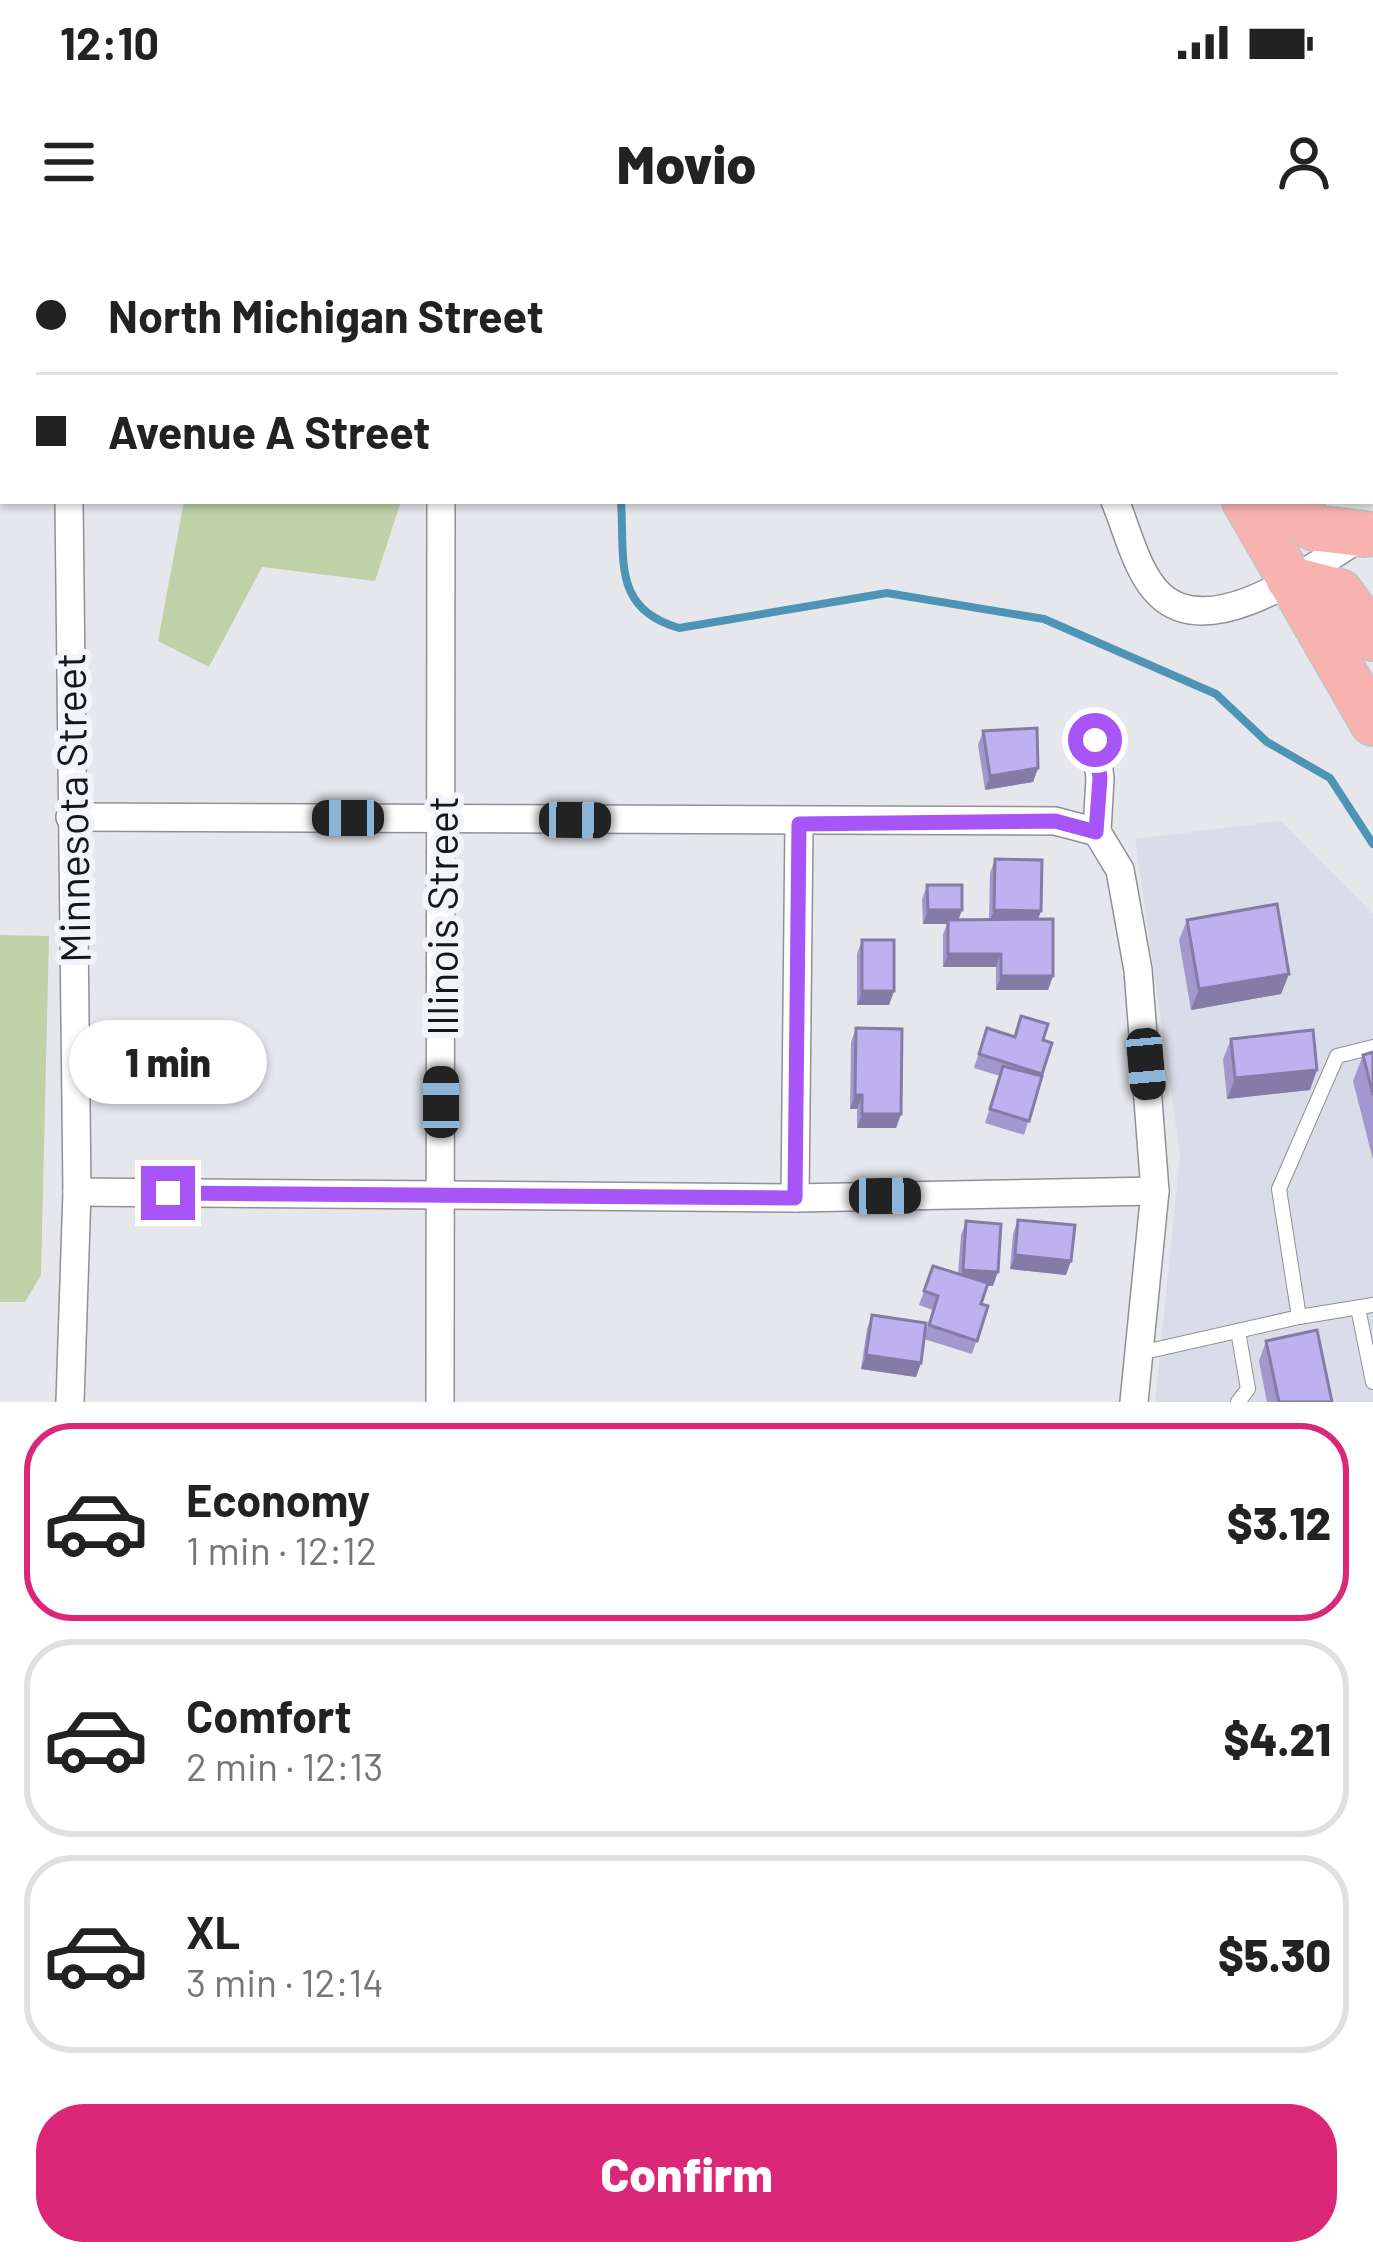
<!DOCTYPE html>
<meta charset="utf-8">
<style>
:root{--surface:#fff;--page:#f6f6f6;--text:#222;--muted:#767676;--line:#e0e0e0;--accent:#db2777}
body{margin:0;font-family:Barlow,sans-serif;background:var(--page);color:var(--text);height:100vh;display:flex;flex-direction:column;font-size:45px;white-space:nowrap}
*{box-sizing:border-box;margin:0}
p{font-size:39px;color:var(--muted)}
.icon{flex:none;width:66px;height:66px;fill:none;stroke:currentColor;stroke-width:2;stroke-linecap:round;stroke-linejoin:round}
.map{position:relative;height:1162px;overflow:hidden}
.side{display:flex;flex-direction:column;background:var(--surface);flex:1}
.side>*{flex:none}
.top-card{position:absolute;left:0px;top:0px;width:1374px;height:264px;box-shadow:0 3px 9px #0004;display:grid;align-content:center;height:264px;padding:0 36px;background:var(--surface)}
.end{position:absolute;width:54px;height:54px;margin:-27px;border:15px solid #a855f7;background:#fff;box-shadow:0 0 0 6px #fff}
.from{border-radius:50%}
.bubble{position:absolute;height:84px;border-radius:42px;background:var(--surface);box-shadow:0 3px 9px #0004;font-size:39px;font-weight:800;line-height:84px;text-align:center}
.car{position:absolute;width:36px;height:72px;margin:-36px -18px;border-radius:15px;box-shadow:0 0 9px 3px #0007;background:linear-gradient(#222 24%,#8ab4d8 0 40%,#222 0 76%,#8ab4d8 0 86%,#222 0)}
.top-card b{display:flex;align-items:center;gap:42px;height:114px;font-size:45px}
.top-card b+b{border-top:3px solid var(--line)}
.top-card i{width:30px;height:30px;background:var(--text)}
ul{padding:21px 0 0;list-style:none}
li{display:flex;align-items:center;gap:36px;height:198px;margin:0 24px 18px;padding:0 12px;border:6px solid var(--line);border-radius:48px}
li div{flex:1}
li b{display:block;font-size:45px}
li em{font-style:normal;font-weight:800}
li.active{border-color:var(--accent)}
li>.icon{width:108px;height:108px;stroke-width:1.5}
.cta{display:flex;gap:24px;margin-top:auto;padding:24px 36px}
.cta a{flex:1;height:138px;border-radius:48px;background:var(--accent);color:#fff;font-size:48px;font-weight:800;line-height:138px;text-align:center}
.status{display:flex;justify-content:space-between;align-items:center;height:84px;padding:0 60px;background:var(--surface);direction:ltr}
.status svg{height:33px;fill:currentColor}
header{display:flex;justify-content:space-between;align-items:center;height:156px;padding:0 36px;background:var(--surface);font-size:54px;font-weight:800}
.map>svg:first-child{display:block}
.built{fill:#dadde9}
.green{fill:#bfd1a6}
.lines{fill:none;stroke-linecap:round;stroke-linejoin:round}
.stream{stroke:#4d94b6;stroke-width:8}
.lane-casing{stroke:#909195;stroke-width:16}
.street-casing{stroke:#909195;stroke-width:30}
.primary-casing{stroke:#c2c3c3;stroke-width:48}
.lane{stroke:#fff;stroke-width:14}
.street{stroke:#fff;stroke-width:27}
.primary{stroke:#f8b3b0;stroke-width:45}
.wall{fill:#a398ce}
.shaded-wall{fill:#847ca7}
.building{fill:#bdb1ef;stroke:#847ca7;stroke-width:3}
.route{stroke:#a855f7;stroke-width:15}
.labels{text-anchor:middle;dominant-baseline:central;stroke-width:12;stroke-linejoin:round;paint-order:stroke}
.street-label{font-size:42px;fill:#161718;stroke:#f3f4f9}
</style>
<div class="status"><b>12:10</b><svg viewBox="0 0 49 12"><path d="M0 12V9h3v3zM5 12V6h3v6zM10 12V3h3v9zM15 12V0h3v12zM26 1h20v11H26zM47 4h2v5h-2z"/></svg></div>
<header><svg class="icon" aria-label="menu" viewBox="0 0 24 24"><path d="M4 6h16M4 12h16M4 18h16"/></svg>Movio<svg class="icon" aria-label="person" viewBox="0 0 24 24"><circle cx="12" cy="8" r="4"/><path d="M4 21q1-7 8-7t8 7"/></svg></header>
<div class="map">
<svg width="1373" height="1162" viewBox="0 0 1373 1162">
<rect width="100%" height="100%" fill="#e6e7ec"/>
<path class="built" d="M1281 581 1373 674V1162H1155L1180 915 1135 599Z"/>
<g class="green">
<path d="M0 0H608L3 3 0 107Z"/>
<path d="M184 261H401L375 341 262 327 209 427 158 401Z"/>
<path d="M0 695 49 696 41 1035 25 1062H0Z"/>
</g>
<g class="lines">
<g class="stream">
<path d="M530 0 532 3"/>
<path d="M621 261C625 320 612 369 679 388L887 353 1044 379 1216 454 1267 502 1330 538 1373 604"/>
</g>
<g class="lane-casing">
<g id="lane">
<path d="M1373 807 1337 816 1279 949 1299 1077 1373 1065"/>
<path d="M1358 1068 1373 1142"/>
<path d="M1238 1091 1248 1149 1238 1162"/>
<path d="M1140 1113 1299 1077"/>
</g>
</g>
<g class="street-casing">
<g id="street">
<path d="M1023 0 1024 3"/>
<path d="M69 261 77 952 70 1162"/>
<path d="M1115 261C1127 289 1137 334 1160 355 1213 405 1316 324 1364 295"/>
<path d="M1095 500 1100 538 1097 592 1120 630 1138 730 1155 951 1134 1162"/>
<path d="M70 577 1055 581 1097 592"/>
<path d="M77 952 795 958 1155 951"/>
<path d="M795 958 799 584"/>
<path d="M440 1162 441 261"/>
</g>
</g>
<g class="primary-casing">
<g id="primary">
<path d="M1102 0 1104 3"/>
<path d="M1197 0 1199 3"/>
<path d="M1245 261 1373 483"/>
<path d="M1293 261 1314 288 1365 294"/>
<path d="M1289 339 1340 352 1373 398"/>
</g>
</g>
<use href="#lane" class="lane"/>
<use href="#street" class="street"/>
<use href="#primary" class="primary"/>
</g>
<g class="wall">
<path d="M983 491 1038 528 1033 542 985 550 978 505Z"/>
<path d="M995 619 1038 679 1053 736 1048 750H996V727H943V694L947 684H923L922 659 927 645 959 680H989L990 633Z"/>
<path d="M1187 680 1289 734 1281 754 1191 770 1179 700Z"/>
<path d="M862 700 894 751 889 765H857V714Z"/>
<path d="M856 788 901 874 896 888H857V869H850L851 802Z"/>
<path d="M987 788 1014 797 1052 803 1024 895 985 883 1000 836 974 828Z"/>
<path d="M1231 799 1310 850 1227 859 1223 819Z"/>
<path d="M1373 812V920L1353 841 1363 815Z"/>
<path d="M1018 980 1066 1035 1010 1029 1013 994Z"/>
<path d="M966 981 993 1046H987L981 1064 988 1066 972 1114 924 1099 921 1123 916 1137 861 1129 867 1089 872 1075 924 1098 933 1070 919 1065 933 1026 958 1034 961 995Z"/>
<path d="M1266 1101 1332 1162H1267L1259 1121Z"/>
</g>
<g class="shaded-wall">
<path d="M1038 528 1033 542 985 550 990 536Z"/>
<path d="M928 670H962L957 684H923Z"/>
<path d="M994 670 1041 671 1036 685 989 684Z"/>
<path d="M948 714H1001L996 727H943Z"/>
<path d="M1289 734 1281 754 1191 770 1199 749Z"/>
<path d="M1001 736H1053L1048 750H996Z"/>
<path d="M862 751H894L889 765H857Z"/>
<path d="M1317 830 1310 850 1227 859 1235 838Z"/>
<path d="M855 855H862L857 869H850Z"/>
<path d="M862 874H901L896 888H857Z"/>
<path d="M1015 1015 1071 1021 1066 1035 1010 1029Z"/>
<path d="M963 1030 998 1032 993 1046 958 1044Z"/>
<path d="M866 1115 921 1123 916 1137 861 1129Z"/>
</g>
<g class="building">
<rect x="646" y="0" width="38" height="3"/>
<path d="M1037 488 1038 528 990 536 983 491Z"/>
<path d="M995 619 1042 620 1041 671 994 670Z"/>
<path d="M927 645H962V670H928Z"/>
<path d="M1277 664 1289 734 1199 749 1187 680Z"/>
<path d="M1053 679V736H1001V714H948V680Z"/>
<rect x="862" y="700" width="32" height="51"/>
<path d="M1021 776 1048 784 1043 800 1052 803 1042 834 979 814 987 788 1015 797Z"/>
<path d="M856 788 902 789 901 874H862V855H855Z"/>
<path d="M1313 790 1317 830 1235 838 1231 799Z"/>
<path d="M1373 812V855L1363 815Z"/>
<path d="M1003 826 1042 836 1029 881 990 869Z"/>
<path d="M1018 980 1075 985 1071 1021 1015 1015Z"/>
<path d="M966 981 1001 984 998 1032 963 1030Z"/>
<path d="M933 1026 988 1043 981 1064 988 1066 977 1101 929 1085 938 1056 924 1051Z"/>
<path d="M872 1075 926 1083 921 1123 866 1115Z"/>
<path d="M1317 1090 1332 1162H1279L1266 1101Z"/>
</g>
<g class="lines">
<path class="route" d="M168 953 795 958 799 584 1055 581 1096 592 1100 538 1095 500"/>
</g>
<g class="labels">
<g class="street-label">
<text transform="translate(71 568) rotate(-91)">Minnesota Street</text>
<text transform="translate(441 676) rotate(-90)">Illinois Street</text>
</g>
</g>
</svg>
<i class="end from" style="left:1095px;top:500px"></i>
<i class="end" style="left:168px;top:953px"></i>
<div class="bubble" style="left:69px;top:780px;width:198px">1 min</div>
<i class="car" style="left:348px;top:578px;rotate:270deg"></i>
<i class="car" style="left:575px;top:580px;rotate:91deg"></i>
<i class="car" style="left:1146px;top:824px;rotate:175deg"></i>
<i class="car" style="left:441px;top:862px;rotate:0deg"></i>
<i class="car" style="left:885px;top:956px;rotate:89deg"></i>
<div class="top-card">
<b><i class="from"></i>North Michigan Street</b>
<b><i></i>Avenue A Street</b>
</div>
</div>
<section class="side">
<ul>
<li class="active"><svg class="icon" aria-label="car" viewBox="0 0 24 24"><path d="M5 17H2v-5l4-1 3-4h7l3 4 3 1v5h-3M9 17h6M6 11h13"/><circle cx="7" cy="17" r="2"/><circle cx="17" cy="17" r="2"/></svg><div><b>Economy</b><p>1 min · 12:12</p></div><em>$3.12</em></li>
<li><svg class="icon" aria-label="car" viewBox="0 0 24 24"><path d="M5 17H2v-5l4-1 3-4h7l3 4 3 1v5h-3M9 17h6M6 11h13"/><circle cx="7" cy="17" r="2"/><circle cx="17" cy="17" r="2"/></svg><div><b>Comfort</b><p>2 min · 12:13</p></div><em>$4.21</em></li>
<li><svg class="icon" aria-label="car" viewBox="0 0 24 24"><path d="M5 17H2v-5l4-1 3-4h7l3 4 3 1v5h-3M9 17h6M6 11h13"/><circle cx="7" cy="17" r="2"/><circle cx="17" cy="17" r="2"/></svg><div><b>XL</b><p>3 min · 12:14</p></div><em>$5.30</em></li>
</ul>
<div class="cta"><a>Confirm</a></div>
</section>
